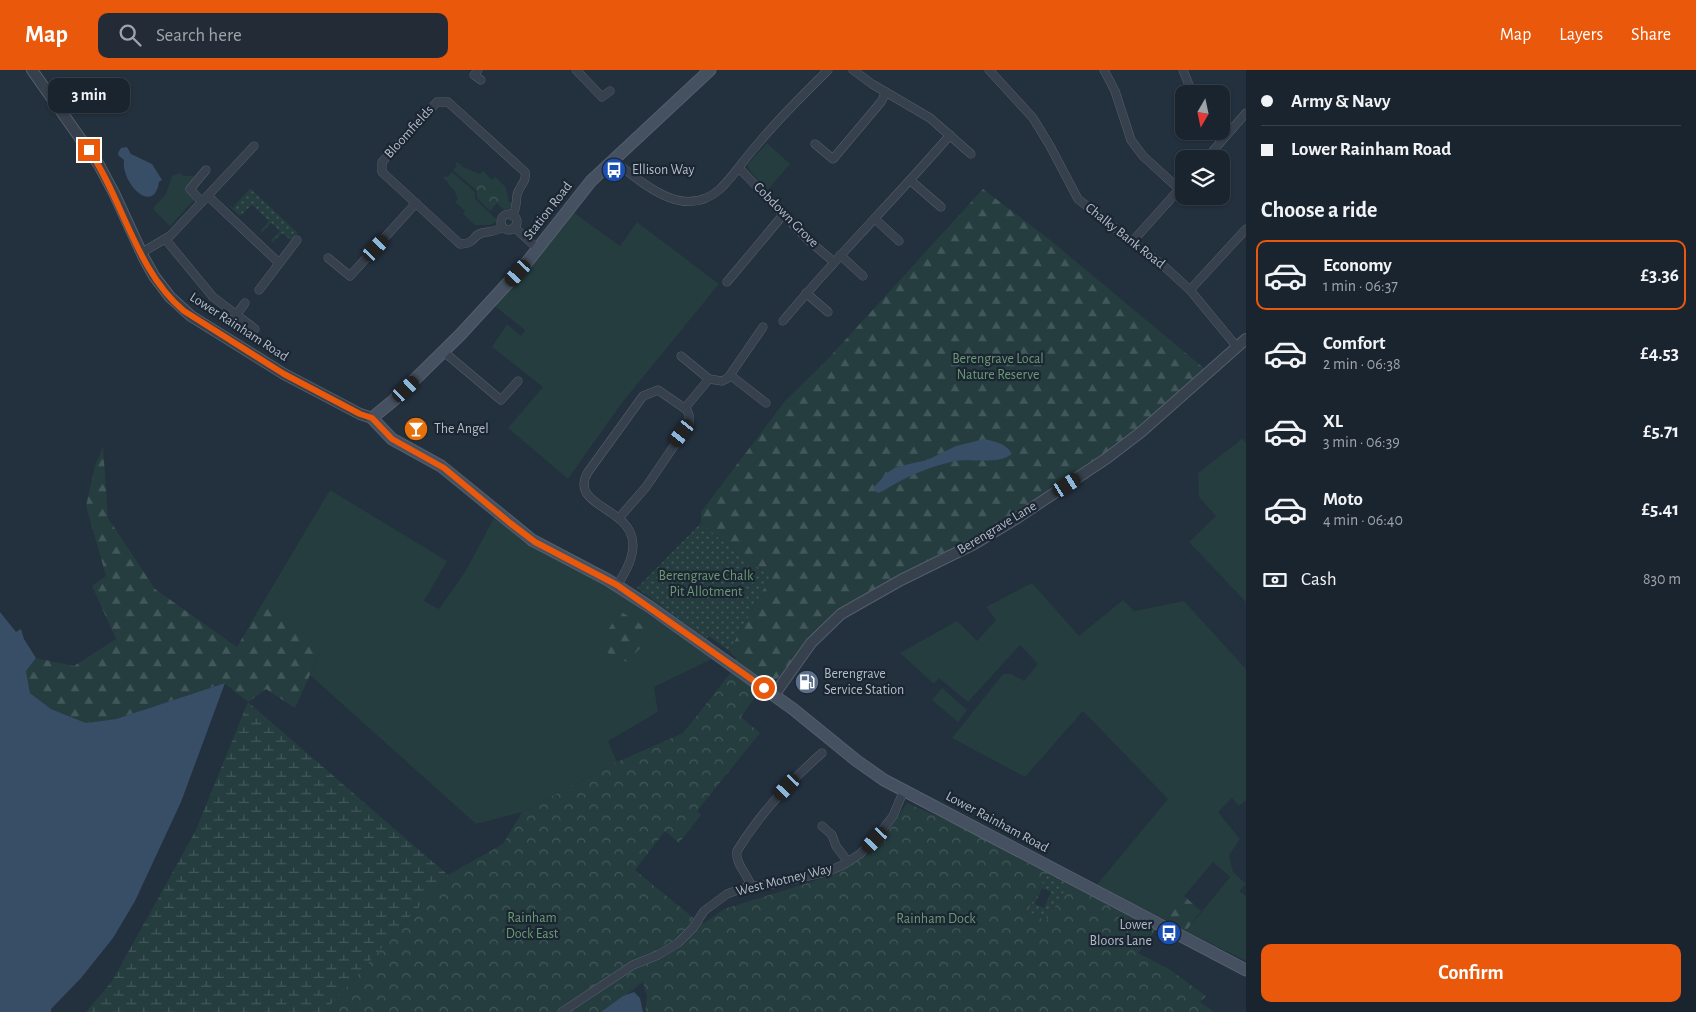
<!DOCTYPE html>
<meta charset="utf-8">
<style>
:root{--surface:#1a242e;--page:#232c36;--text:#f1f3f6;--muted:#9fa4aa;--line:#38414a;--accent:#ea580c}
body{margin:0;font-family:"Alegreya Sans",sans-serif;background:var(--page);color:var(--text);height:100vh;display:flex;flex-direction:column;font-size:19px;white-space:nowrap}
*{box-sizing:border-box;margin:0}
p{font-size:16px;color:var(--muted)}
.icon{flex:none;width:28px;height:28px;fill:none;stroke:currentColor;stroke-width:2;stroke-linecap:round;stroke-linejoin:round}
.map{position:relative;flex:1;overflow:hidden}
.sheet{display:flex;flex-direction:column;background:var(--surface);width:450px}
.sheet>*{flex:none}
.hud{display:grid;align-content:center;height:110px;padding:0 15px;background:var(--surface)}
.needle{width:32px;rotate:189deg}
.tools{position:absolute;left:1175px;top:15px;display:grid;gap:10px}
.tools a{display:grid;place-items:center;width:55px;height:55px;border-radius:10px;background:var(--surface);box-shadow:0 1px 4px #0004,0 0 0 1px var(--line);font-size:25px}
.end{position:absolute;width:22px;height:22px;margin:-11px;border:6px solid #ea580c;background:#fff;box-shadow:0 0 0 2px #fff}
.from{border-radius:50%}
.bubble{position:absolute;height:35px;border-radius:10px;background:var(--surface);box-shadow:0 1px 4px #0004,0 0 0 1px var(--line);font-size:16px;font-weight:700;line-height:35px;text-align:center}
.car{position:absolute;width:15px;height:30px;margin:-15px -8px;border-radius:6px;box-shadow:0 0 4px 1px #0007;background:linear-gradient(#222 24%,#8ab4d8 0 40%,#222 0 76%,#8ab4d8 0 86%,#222 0)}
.hud b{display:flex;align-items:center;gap:18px;height:48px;font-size:19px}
.hud b+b{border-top:1px solid var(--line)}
.hud i{width:12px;height:12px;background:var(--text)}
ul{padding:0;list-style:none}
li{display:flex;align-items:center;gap:15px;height:70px;margin:0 10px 8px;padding:0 5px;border:2px solid transparent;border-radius:10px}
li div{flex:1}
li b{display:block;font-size:19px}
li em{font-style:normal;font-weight:700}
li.on{border-color:var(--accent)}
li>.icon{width:45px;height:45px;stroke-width:1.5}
h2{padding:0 15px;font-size:22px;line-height:60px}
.pay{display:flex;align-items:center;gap:12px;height:55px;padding:0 15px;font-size:19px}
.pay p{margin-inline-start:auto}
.action{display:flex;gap:10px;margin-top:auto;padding:10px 15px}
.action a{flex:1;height:58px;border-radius:10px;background:var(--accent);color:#fff;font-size:20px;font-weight:700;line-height:58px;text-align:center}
header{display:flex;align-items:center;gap:30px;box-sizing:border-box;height:70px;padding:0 25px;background:var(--accent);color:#fff}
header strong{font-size:24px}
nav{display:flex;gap:28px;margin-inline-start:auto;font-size:18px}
.search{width:350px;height:45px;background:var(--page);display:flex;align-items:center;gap:12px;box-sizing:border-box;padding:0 18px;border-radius:10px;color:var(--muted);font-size:19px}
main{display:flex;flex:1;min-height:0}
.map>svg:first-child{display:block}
.grass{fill:#253d3f}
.forest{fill:url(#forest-firs)}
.wetland{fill:url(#wetland-marsh)}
.park{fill:url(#park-crowns)}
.garden{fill:url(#garden-dots);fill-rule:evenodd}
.water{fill:#384e67}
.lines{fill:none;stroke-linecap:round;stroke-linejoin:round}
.minor-casing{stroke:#555f6c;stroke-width:9}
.tertiary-casing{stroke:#555f6c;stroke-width:12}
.secondary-casing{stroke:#555f6c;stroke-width:13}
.minor{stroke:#37414e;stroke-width:8}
.tertiary{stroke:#37414e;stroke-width:10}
.secondary{stroke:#455161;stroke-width:11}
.route{stroke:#ea580c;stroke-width:6}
.labels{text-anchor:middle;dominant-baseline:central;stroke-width:4.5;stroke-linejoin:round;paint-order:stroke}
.street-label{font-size:14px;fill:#b3bcc9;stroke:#1c2633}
.poi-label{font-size:14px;fill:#b3bcc9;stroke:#1c2633;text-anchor:start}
.park-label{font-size:14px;fill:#6a9a73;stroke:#1c2633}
</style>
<header>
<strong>Map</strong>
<div class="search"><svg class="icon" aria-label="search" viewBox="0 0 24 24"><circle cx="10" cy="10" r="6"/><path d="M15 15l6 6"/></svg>Search here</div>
<nav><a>Map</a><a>Layers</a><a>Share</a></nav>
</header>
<main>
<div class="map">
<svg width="1246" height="942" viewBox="0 0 1246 942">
<defs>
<pattern id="forest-firs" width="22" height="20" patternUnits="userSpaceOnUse" patternTransform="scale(1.25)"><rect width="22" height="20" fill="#253d3f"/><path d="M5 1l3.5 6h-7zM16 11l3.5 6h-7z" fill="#425759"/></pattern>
<pattern id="wetland-marsh" width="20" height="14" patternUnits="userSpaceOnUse" patternTransform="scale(1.25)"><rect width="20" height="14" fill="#253d3f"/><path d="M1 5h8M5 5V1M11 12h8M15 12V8" fill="none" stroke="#425759"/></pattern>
<pattern id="park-crowns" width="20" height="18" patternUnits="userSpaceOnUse" patternTransform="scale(1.25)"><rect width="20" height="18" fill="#253d3f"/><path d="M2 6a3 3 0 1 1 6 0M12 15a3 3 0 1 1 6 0" fill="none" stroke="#425759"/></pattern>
<pattern id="garden-dots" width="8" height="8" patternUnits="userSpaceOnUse" patternTransform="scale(1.25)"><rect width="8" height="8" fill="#253d3f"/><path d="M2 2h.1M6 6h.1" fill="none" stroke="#425759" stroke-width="1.8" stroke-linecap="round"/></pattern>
</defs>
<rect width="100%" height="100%" fill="#23303e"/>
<g class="grass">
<path d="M767 73 790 94 767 121 748 98V94Z"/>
<path d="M457 92 463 97 480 104 483 101 492 110 495 107 506 117 509 132H512V137L504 140 497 133 499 131 487 109 485 111 476 107 477 121 453 100 457 96 455 94Z"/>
<path d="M452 102 475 122V129L496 149V152L490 155H475L463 144 465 141 455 132 458 129 454 120 448 114 449 113 443 108 445 106 447 107Z"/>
<path d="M180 103 184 106H194L187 118 195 129 170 156 154 140V137L166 124 172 106Z"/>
<path d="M573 142 620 176 637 152 719 214 621 334 568 409 508 358 543 317 492 277 507 254 521 266 525 260 492 234Z"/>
<path d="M1242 368 1246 373V532L1189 472 1216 446 1199 427 1198 403 1233 376H1234Z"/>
<path d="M330 420 447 491 424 531 439 539 465 502 495 446 523 472 609 518 714 588 654 617 658 642 608 671 617 692 522 742 476 754 310 605 321 580 265 529Z"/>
<path d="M1032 513 1079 566 1123 530 1134 541 1184 531 1246 599V730L1239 736 1232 728 1218 742 1240 769 1229 785 1233 802 1246 814 1239 821 1246 826V891L1186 861 1230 807 1213 792 1184 826 1166 850 1096 816 1168 729 1083 641 1025 707 952 668 1003 604H1011L1024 611 1038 594 1020 575 968 632 939 608 934 614 900 583 957 551 977 571 996 550 986 537Z"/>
<path d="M942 618 967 640 958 652 932 630Z"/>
</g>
<g class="forest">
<path d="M983 119 1050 170 1206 300 1125 371 1101 385 999 456 935 491 857 528 828 551 803 575 790 597 770 615 735 591 736 588 729 581 771 506 740 486 701 453V442L785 331 826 291Z"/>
<path d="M103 376 108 448 155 519 237 577 265 529 321 580 295 638 266 619 248 632 224 613 116 649 86 653 51 639 30 623 26 601 36 588 74 596 116 569 92 516 106 506 86 436 95 396Z"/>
<path d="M620 541 648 559 644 574 627 592 597 578Z"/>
<path d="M1184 826 1201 841 1186 861 1166 850Z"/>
</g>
<path class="wetland" d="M248 632 448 805 324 942H86L112 911 195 762Z"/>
<g class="park">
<path d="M478 105 485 111 487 109 499 120V131L490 141 477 128 476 107Z"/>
<path d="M733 600 760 620 741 647 760 663 697 741 701 745 679 773 665 761 635 800 696 850 704 853 724 839 827 807 874 781 907 733 980 765 1050 798 1028 841 1046 851 1070 812 1157 859 1138 883 1169 899 1206 926 1200 932 1214 942H645L647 927 643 912 604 942H324L448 805 503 774 522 742 617 692 683 663Z"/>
</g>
<g class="garden">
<path d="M250 118 298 163 291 170 282 163 273 172 271 170 280 161 271 153 262 162 261 160 269 151 252 135 240 146 226 133 233 138Z"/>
<path d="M701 453 740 486 771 506 729 581 709 566 706 569 637 518Z"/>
<path d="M1050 798 1070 812 1046 851 1028 841ZM1042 818 1051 822 1044 838 1035 834Z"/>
</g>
<g class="water">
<path d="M127 77 131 84 152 94 162 110 159 112C154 146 121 114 124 90L119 86 118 83 121 78Z"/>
<path d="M984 369C996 372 1006 373 1012 384 999 395 971 388 955 391 928 397 905 407 883 421L878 423 875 421 874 417 887 403 896 397 927 390 956 376Z"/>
<path d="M0 542 16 562 21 559 24 569 36 588 26 601 30 623 51 639 86 653 116 649 225 613 181 732 135 831 113 868 81 908 51 939V942H0Z"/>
<path d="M634 922 640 928 643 942H601L623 926Z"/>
</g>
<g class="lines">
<g class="minor-casing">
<g id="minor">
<path d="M478 0 474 5 481 10"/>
<path d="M576 0 602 27 610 21"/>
<path d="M853 0 872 14 930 48 971 84"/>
<path d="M989 0 1033 48 1050 76 1078 129 1166 198 1190 220 1237 277"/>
<path d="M1104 0 1115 21 1131 70 1143 86 1179 119"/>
<path d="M1183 0 1191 20 1195 24"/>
<path d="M1221 50 1231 60"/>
<path d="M815 74 833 89 881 32 886 22"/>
<path d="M1206 89 1246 43"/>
<path d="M613 90C642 112 683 152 720 119 734 106 744 89 757 75 779 48 804 24 828 0"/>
<path d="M739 98 807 169 834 192"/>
<path d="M911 111 941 137"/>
<path d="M208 126 279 193"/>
<path d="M202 132 190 119 206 100"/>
<circle cx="509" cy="152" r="8"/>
<path d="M875 149 899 171"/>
<path d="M503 157C495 162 491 161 482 163 472 165 476 174 460 174L382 102V92L437 32H448L525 102C527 113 519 115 517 125 516 133 517 138 512 146"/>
<path d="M514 157 538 179"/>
<path d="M166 170 213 227 255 259"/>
<path d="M1132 172 1184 114"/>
<path d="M141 183 170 166 254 76"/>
<path d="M840 185 863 206"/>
<path d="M328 188 350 206 416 133"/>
<path d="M727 212 783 145"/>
<path d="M259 220 297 170"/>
<path d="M1190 220 1246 159"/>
<path d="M806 223 828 242"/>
<path d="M236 245 245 233"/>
<path d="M783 251C836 187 896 128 950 65"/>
<path d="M444 282 501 330 518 311"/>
<path d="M681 286 709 309"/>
<path d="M730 305 766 333"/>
<path d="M685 338 709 309 722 311 728 308 763 257"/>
<path d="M617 515C673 434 562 446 588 402L643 326 658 320 687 340 689 345V354L646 417 619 448"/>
<path d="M822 756 832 765 836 776 848 792"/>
<path d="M751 816C747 803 735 794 737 781 760 744 790 711 822 683"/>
<path d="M562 942 633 895 658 885 678 873 693 858 704 841 727 824 746 817 772 814 826 802 843 795 860 784 875 769 893 746 902 725 906 721"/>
</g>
</g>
<g class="tertiary-casing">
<g id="tertiary">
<path d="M32 0 99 95 114 123 144 188 154 206 170 227 191 246 284 304 360 344 372 348"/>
<path d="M774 625 811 573 841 544 901 510 974 474 1017 448 1107 388 1141 362 1246 269"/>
</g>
</g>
<g class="secondary-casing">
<path id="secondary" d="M710 0 591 111 528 191 461 264 394 330 372 348 392 369 441 396 532 470 608 510 650 537 793 639 857 691 884 710 1246 900"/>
</g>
<use href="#minor" class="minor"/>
<use href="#tertiary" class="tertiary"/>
<use href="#secondary" class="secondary"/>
</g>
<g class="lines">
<path class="route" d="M89 80C123 130 136 201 184 241L284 304 360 344 372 348 392 369 444 398 510 453 535 472 617 515 764 618"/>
</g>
<defs>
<g id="bus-disc" transform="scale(1.25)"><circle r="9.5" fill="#1a4fb4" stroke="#1c2633"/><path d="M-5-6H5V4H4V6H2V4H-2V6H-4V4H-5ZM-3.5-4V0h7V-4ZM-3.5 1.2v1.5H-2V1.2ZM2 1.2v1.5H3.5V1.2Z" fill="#fff"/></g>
<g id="bar-disc" transform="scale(1.25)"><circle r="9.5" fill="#e8710a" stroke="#1c2633"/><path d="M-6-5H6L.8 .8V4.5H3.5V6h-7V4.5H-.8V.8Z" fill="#fff"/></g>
<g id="fuel-disc" transform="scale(1.25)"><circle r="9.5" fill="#5c6f8a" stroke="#1c2633"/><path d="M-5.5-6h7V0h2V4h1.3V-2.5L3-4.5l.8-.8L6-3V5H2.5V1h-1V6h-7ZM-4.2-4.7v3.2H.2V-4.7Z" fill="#fff"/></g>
</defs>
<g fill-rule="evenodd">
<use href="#bus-disc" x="614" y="100"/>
<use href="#bar-disc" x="416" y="359"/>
<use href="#fuel-disc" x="807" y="612"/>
<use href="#bus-disc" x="1169" y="863"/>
</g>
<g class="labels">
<g class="street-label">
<text transform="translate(409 62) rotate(-48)">Bloomfields</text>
<text transform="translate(548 141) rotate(-52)">Station Road</text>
<text transform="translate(786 145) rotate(45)">Cobdown Grove</text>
<text transform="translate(1125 166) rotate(38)">Chalky Bank Road</text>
<text transform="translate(239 257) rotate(33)">Lower Rainham Road</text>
<text transform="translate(997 458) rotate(-31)">Berengrave Lane</text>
<text transform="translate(997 752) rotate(28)">Lower Rainham Road</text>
<text transform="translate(784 810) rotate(-14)">West Motney Way</text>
</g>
<g class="poi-label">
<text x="632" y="100">Ellison Way</text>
<text x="434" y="359">The Angel</text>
<text x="824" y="604">Berengrave<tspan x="824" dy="16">Service Station</tspan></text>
<text x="1152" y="855" text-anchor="end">Lower<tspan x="1152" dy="16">Bloors Lane</tspan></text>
</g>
<g class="park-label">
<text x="998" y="289">Berengrave Local<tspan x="998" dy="16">Nature Reserve</tspan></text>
<text x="706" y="506">Berengrave Chalk<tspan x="706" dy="16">Pit Allotment</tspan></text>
<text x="532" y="848">Rainham<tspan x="532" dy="16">Dock East</tspan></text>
<text x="936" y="849">Rainham Dock</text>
</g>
</g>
</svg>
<div class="tools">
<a><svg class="needle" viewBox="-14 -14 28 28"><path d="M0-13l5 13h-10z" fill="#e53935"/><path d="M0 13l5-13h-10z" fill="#9fa4aa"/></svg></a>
<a><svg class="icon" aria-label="layers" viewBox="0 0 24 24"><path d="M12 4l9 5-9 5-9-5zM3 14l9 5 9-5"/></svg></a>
</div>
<i class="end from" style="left:764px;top:618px"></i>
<i class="end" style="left:89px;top:80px"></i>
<div class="bubble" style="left:48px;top:8px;width:82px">3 min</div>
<i class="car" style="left:376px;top:178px;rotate:43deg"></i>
<i class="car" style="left:518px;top:203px;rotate:222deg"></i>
<i class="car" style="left:406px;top:319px;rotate:47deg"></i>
<i class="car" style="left:682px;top:363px;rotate:217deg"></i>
<i class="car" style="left:1067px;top:415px;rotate:57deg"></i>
<i class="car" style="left:787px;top:717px;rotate:223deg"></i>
<i class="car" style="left:875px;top:770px;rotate:223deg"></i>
</div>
<section class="sheet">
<div class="hud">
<b><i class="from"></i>Army &amp; Navy</b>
<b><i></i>Lower Rainham Road</b>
</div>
<h2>Choose a ride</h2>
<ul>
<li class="on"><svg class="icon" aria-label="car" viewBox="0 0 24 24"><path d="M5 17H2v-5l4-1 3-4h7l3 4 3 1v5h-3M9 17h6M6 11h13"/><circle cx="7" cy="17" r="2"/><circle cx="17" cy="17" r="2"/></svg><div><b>Economy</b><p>1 min · 06:37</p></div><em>£3.36</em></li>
<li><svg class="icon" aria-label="car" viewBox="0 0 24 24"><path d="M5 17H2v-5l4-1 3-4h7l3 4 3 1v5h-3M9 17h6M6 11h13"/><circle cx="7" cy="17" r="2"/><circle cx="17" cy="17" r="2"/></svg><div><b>Comfort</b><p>2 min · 06:38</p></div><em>£4.53</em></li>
<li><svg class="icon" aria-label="car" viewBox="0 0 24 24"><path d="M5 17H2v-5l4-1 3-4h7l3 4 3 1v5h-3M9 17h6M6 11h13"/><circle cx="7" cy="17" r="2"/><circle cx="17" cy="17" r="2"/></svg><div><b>XL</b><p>3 min · 06:39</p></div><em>£5.71</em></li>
<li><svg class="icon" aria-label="car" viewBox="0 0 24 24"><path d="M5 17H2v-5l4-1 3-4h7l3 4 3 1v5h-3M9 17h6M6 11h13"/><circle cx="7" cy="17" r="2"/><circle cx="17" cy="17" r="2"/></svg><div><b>Moto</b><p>4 min · 06:40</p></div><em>£5.41</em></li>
</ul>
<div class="pay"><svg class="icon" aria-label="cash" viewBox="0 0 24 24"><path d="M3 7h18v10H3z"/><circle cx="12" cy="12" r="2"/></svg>Cash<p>830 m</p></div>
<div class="action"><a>Confirm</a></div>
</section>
</main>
